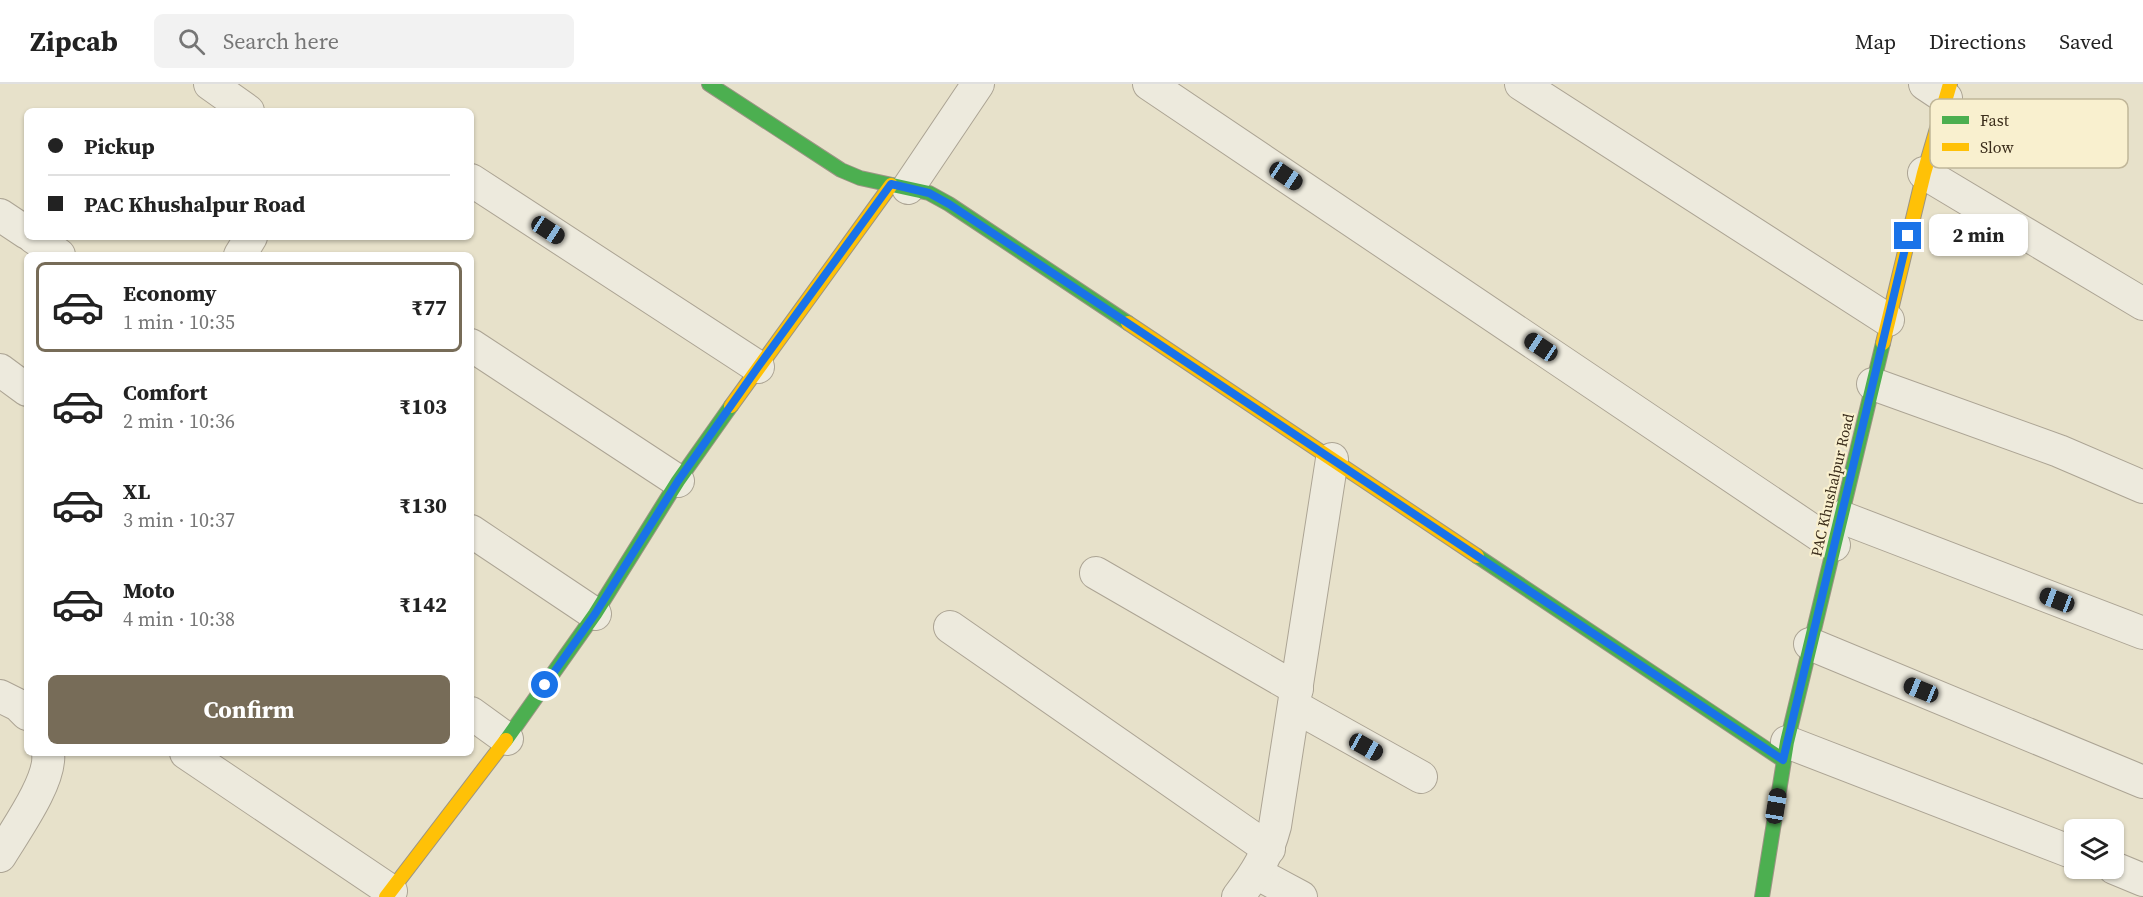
<!DOCTYPE html>
<meta charset="utf-8">
<style>
:root{--surface:#fff;--page:#f2f2f2;--text:#222;--muted:#767676;--line:#e0e0e0;--accent:#776c58}
body{margin:0;font-family:"Source Serif 4",serif;background:var(--page);color:var(--text);height:100vh;display:flex;flex-direction:column;font-size:22px;white-space:nowrap}
*{box-sizing:border-box;margin:0}
p{font-size:20px;color:var(--muted)}
.icon{flex:none;width:33px;height:33px;fill:none;stroke:currentColor;stroke-width:2;stroke-linecap:round;stroke-linejoin:round}
.map{position:relative;flex:1;overflow:hidden}
.side{position:absolute;left:24px;top:168px;width:450px;height:504px;display:flex;flex-direction:column;background:var(--surface);border-radius:9px;box-shadow:0 2px 4px #0004}
.side>*{flex:none}
.hud{position:absolute;left:24px;top:24px;width:450px;height:132px;border-radius:9px;box-shadow:0 2px 4px #0004;display:grid;align-content:center;height:132px;padding:0 24px;background:var(--surface)}
.buttons{position:absolute;left:2064px;top:735px;display:grid;gap:12px}
.buttons a{display:grid;place-items:center;width:60px;height:60px;border-radius:9px;background:var(--surface);box-shadow:0 2px 4px #0004;font-size:30px}
.end{position:absolute;width:27px;height:27px;margin:-14px;border:8px solid #1a73e8;background:#fff;box-shadow:0 0 0 3px #fff}
.from{border-radius:50%}
.bubble{position:absolute;height:42px;border-radius:9px;background:var(--surface);box-shadow:0 2px 4px #0004;font-size:20px;font-weight:700;line-height:42px;text-align:center}
.car{position:absolute;width:18px;height:36px;margin:-18px -9px;border-radius:8px;box-shadow:0 0 4px 2px #0007;background:linear-gradient(#222 24%,#8ab4d8 0 40%,#222 0 76%,#8ab4d8 0 86%,#222 0)}
.hud b{display:flex;align-items:center;gap:21px;height:57px;font-size:22px}
.hud b+b{border-top:2px solid var(--line)}
.hud i{width:15px;height:15px;background:var(--text)}
ul{padding:10px 0 0;list-style:none}
li{display:flex;align-items:center;gap:18px;height:90px;margin:0 12px 9px;padding:0 12px;border:3px solid transparent;border-radius:9px}
li div{flex:1}
li b{display:block;font-size:22px}
li em{font-style:normal;font-weight:700}
li.active{border-color:var(--accent)}
li>.icon{width:54px;height:54px;stroke-width:1.5}
.cta{display:flex;gap:12px;margin-top:auto;padding:12px 24px}
.cta a{flex:1;height:69px;border-radius:9px;background:var(--accent);color:#fff;font-size:24px;font-weight:700;line-height:69px;text-align:center}
header{display:flex;align-items:center;gap:36px;box-sizing:border-box;height:84px;padding:0 30px;background:var(--surface);border-bottom:2px solid var(--line)}
header strong{font-size:28px}
nav{display:flex;gap:33px;margin-inline-start:auto;font-size:21px}
.search{width:420px;height:54px;background:var(--page);display:flex;align-items:center;gap:15px;box-sizing:border-box;padding:0 21px;border-radius:9px;color:var(--muted);font-size:22px}
.map>svg:first-child{display:block}
.lines{fill:none;stroke-linecap:round;stroke-linejoin:round}
.street-casing{stroke:#aca494;stroke-width:34}
.fast-casing{stroke:#9b9484;stroke-width:16}
.slow-casing{stroke:#9b9484;stroke-width:16}
.street{stroke:#edeadd;stroke-width:32}
.fast{stroke:#4caf50;stroke-width:14}
.slow{stroke:#ffc107;stroke-width:14}
.route{stroke:#1a73e8;stroke-width:8}
.labels{text-anchor:middle;dominant-baseline:central;stroke-width:4.5;stroke-linejoin:round;paint-order:stroke}
.street-label{font-size:15px;fill:#3b2d1b;stroke:#f9f0cf}
.key{fill:#f9f0cf;stroke:#c0b699;stroke-width:1.5}
.key-label{font-size:16px;fill:#3b2d1b}
</style>
<header>
<strong>Zipcab</strong>
<div class="search"><svg class="icon" aria-label="search" viewBox="0 0 24 24"><circle cx="10" cy="10" r="6"/><path d="M15 15l6 6"/></svg>Search here</div>
<nav><a>Map</a><a>Directions</a><a>Saved</a></nav>
</header>
<div class="map">
<svg width="2143" height="813" viewBox="0 0 2143 813">
<rect width="100%" height="100%" fill="#e7e1ca"/>
<g class="lines">
<g class="street-casing">
<g id="street">
<path d="M210 0 248 27"/>
<path d="M1149 0 1834 461"/>
<path d="M1521 0 1888 236"/>
<path d="M1925 0 1946 14"/>
<path d="M1924 89 2143 220"/>
<path d="M471 96 758 283"/>
<path d="M908 104 978 0"/>
<path d="M0 131 27 149"/>
<path d="M33 153 59 171"/>
<path d="M240 171 251 153"/>
<path d="M471 261 678 397"/>
<path d="M0 286 27 306"/>
<path d="M1873 300 2059 367 2143 403"/>
<path d="M1841 433 2143 549"/>
<path d="M471 447 595 530"/>
<path d="M1096 489 1297 605"/>
<path d="M950 543 1269 765"/>
<path d="M1810 560 2143 698"/>
<path d="M0 612 18 621 27 630"/>
<path d="M1294 622 1421 693"/>
<path d="M471 629 507 655"/>
<path d="M1787 658 2074 769"/>
<path d="M186 669 391 807"/>
<path d="M0 772C15 747 52 696 48 669"/>
<path d="M2114 784 2143 796"/>
<path d="M1256 789 1301 813"/>
<path d="M1238 813C1257 788 1267 772 1275 742L1332 375"/>
</g>
</g>
<g class="fast-casing">
<g id="fast">
<path d="M709 0 841 86 860 94 929 109 949 120 1128 239"/>
<path d="M1477 472 1783 676"/>
<path d="M506 656 595 530 678 397 731 322"/>
<path d="M1762 813 1787 658 1883 259"/>
</g>
</g>
<g class="slow-casing">
<g id="slow">
<path d="M1128 239 1477 472"/>
<path d="M1883 259 1924 89 1950 0"/>
<path d="M731 322 891 101"/>
<path d="M386 813 506 656"/>
</g>
</g>
<use href="#street" class="street"/>
<use href="#fast" class="fast"/>
<use href="#slow" class="slow"/>
</g>
<g class="lines">
<path class="route" d="M545 601 595 530 678 397 758 283 891 100 929 109 949 120 1783 676 1908 152"/>
</g>
<g class="labels">
<g class="street-label">
<text transform="translate(1832 401) rotate(-77)">PAC Khushalpur Road</text>
</g>
</g>
<rect x="1930" y="15" width="198" height="69" rx="9" class="key"/>
<rect x="1942" y="32" width="27" height="8" fill="#4caf50"/>
<rect x="1942" y="59" width="27" height="8" fill="#ffc107"/>
<g class="key-label">
<text x="1980" y="42">Fast</text>
<text x="1980" y="69">Slow</text>
</g>
</svg>
<div class="buttons">
<a><svg class="icon" aria-label="layers" viewBox="0 0 24 24"><path d="M12 4l9 5-9 5-9-5zM3 14l9 5 9-5"/></svg></a>
</div>
<i class="end from" style="left:545px;top:601px"></i>
<i class="end" style="left:1908px;top:152px"></i>
<div class="bubble" style="left:1929px;top:130px;width:99px">2 min</div>
<i class="car" style="left:1286px;top:92px;rotate:124deg"></i>
<i class="car" style="left:548px;top:146px;rotate:123deg"></i>
<i class="car" style="left:1541px;top:263px;rotate:304deg"></i>
<i class="car" style="left:2057px;top:516px;rotate:291deg"></i>
<i class="car" style="left:1921px;top:606px;rotate:292deg"></i>
<i class="car" style="left:1366px;top:663px;rotate:119deg"></i>
<i class="car" style="left:1776px;top:722px;rotate:9deg"></i>
<div class="hud">
<b><i class="from"></i>Pickup</b>
<b><i></i>PAC Khushalpur Road</b>
</div>
<section class="side">
<ul>
<li class="active"><svg class="icon" aria-label="car" viewBox="0 0 24 24"><path d="M5 17H2v-5l4-1 3-4h7l3 4 3 1v5h-3M9 17h6M6 11h13"/><circle cx="7" cy="17" r="2"/><circle cx="17" cy="17" r="2"/></svg><div><b>Economy</b><p>1 min · 10:35</p></div><em>₹77</em></li>
<li><svg class="icon" aria-label="car" viewBox="0 0 24 24"><path d="M5 17H2v-5l4-1 3-4h7l3 4 3 1v5h-3M9 17h6M6 11h13"/><circle cx="7" cy="17" r="2"/><circle cx="17" cy="17" r="2"/></svg><div><b>Comfort</b><p>2 min · 10:36</p></div><em>₹103</em></li>
<li><svg class="icon" aria-label="car" viewBox="0 0 24 24"><path d="M5 17H2v-5l4-1 3-4h7l3 4 3 1v5h-3M9 17h6M6 11h13"/><circle cx="7" cy="17" r="2"/><circle cx="17" cy="17" r="2"/></svg><div><b>XL</b><p>3 min · 10:37</p></div><em>₹130</em></li>
<li><svg class="icon" aria-label="car" viewBox="0 0 24 24"><path d="M5 17H2v-5l4-1 3-4h7l3 4 3 1v5h-3M9 17h6M6 11h13"/><circle cx="7" cy="17" r="2"/><circle cx="17" cy="17" r="2"/></svg><div><b>Moto</b><p>4 min · 10:38</p></div><em>₹142</em></li>
</ul>
<div class="cta"><a>Confirm</a></div>
</section>
</div>
